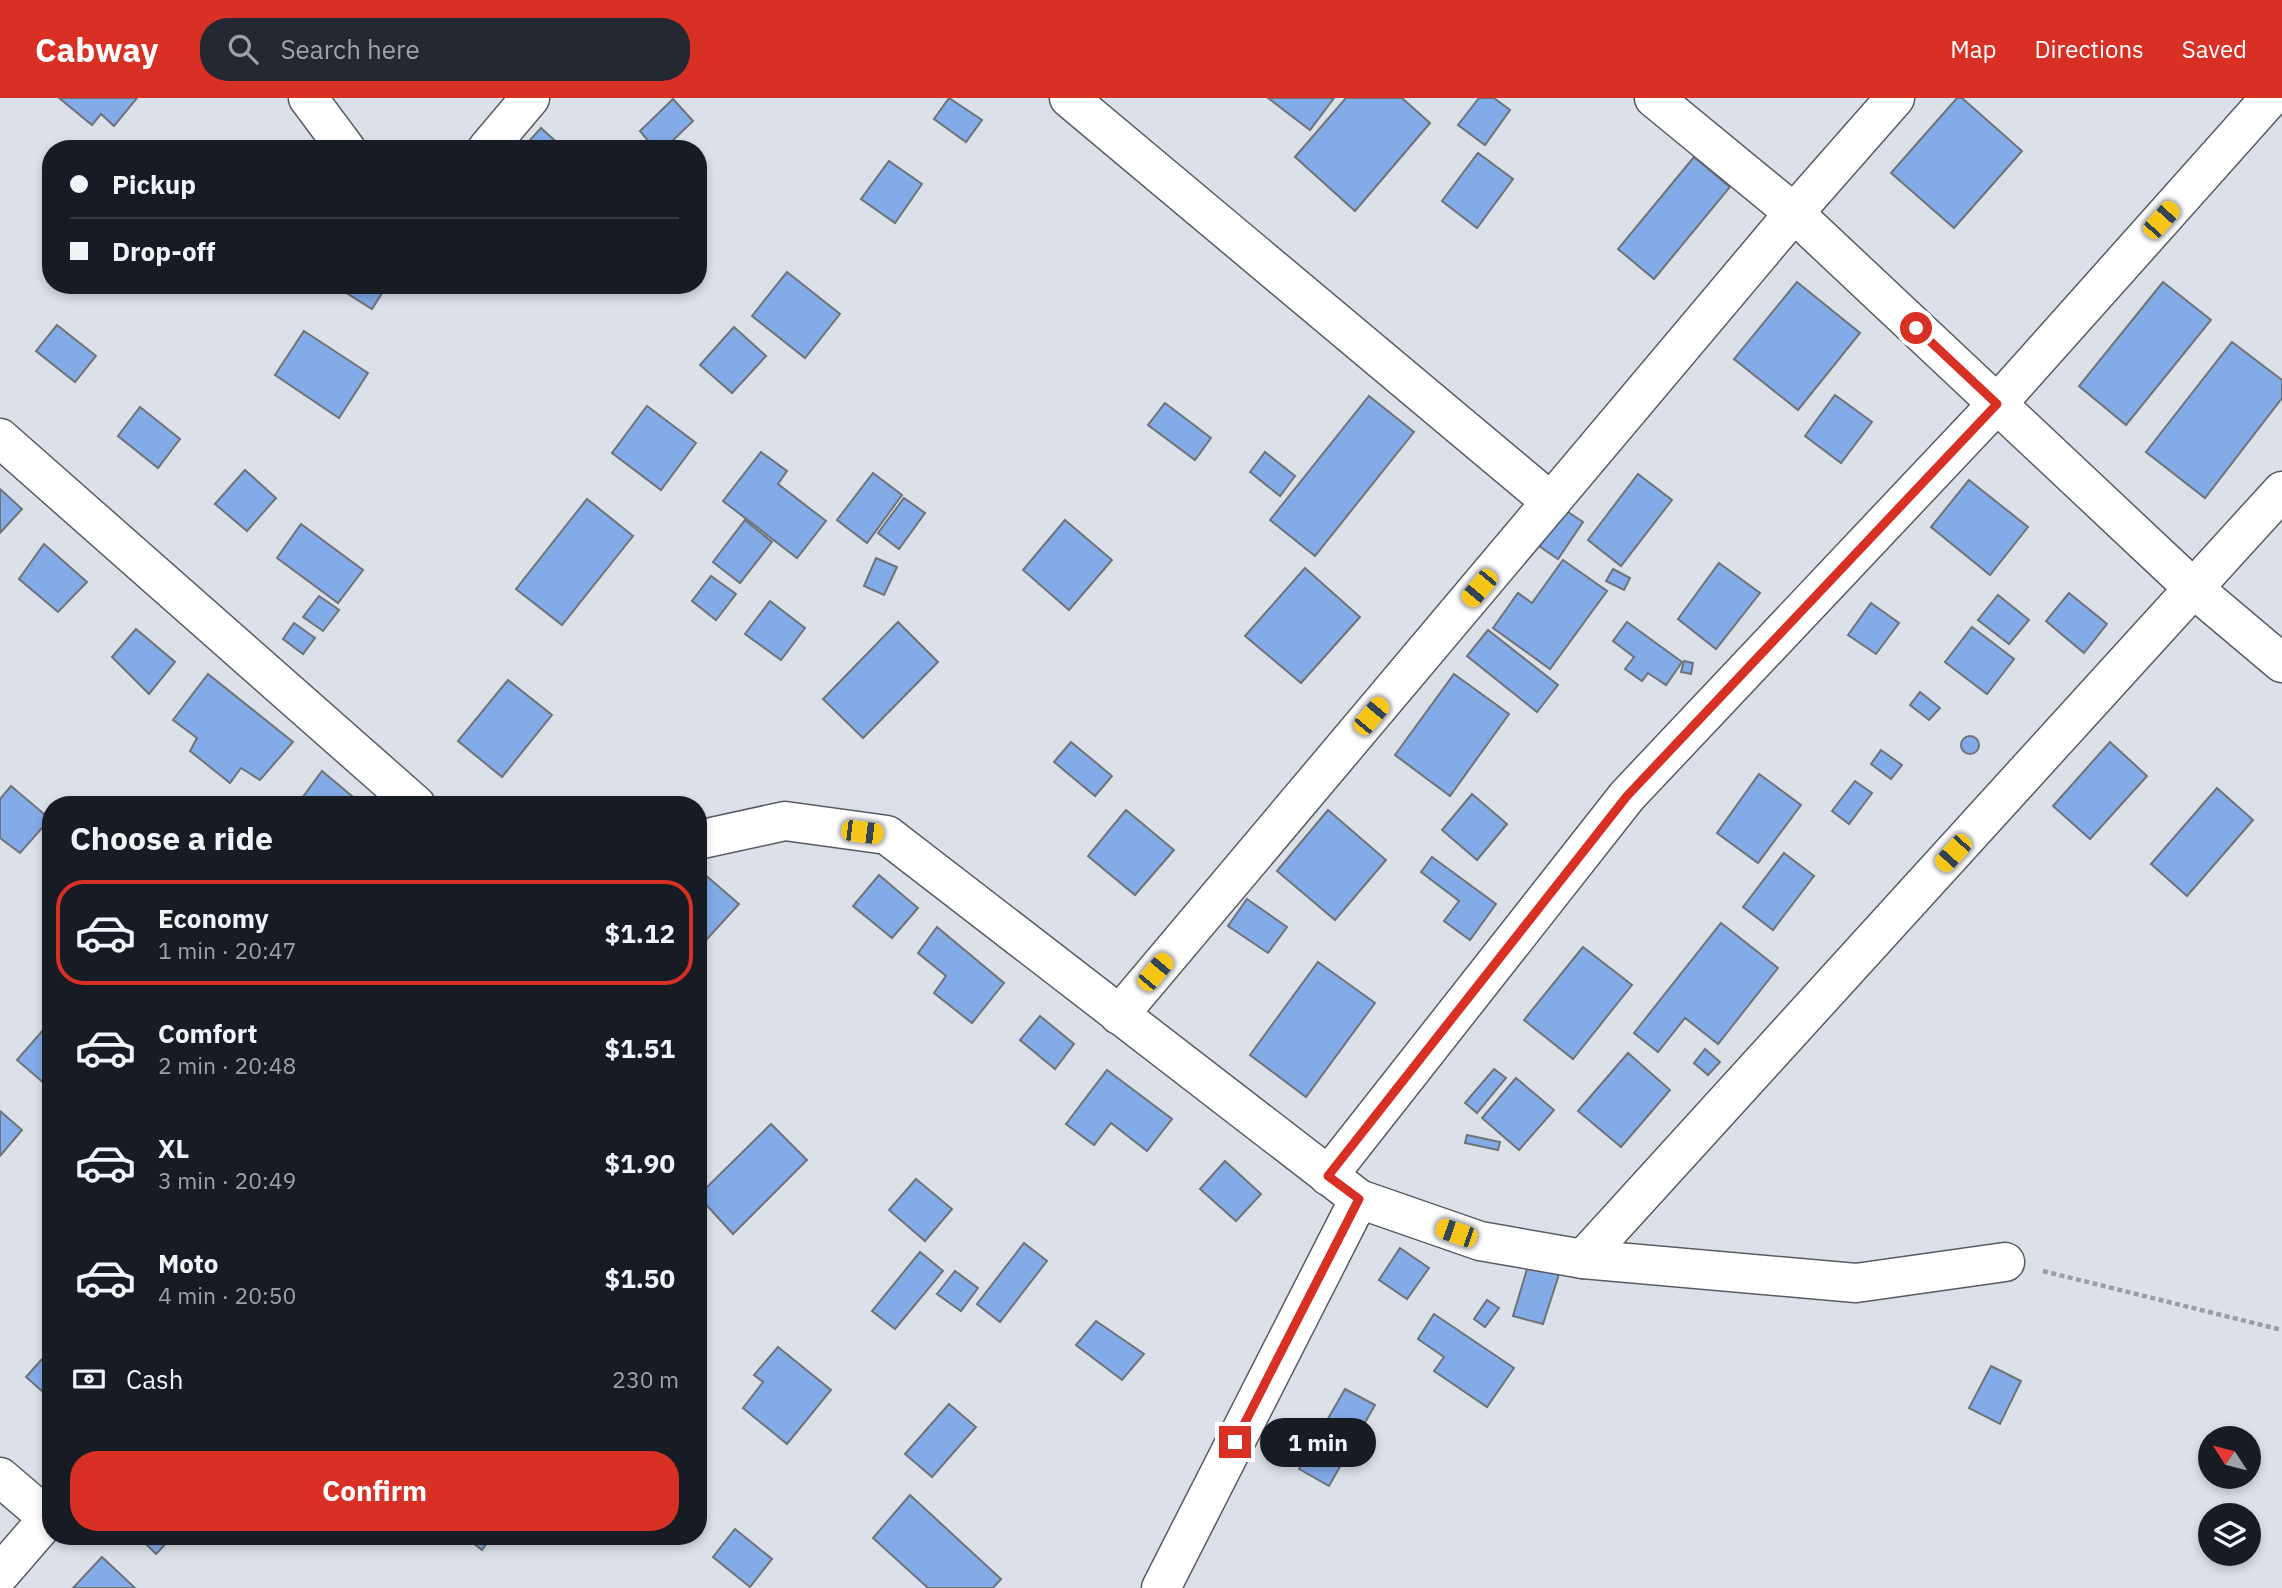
<!DOCTYPE html>
<meta charset="utf-8">
<style>
:root{--surface:#171b24;--page:#242831;--text:#f1f3f6;--muted:#9ea1a6;--line:#363941;--accent:#d93025}
body{margin:0;font-family:"IBM Plex Sans",sans-serif;background:var(--page);color:var(--text);height:100vh;display:flex;flex-direction:column;font-size:26px;white-space:nowrap}
*{box-sizing:border-box;margin:0}
p{font-size:23px;color:var(--muted)}
.icon{flex:none;width:38px;height:38px;fill:none;stroke:currentColor;stroke-width:2;stroke-linecap:round;stroke-linejoin:round}
.map{position:relative;flex:1;overflow:hidden}
.sheet{position:absolute;left:42px;top:698px;width:665px;height:749px;display:flex;flex-direction:column;background:var(--surface);border-radius:28px;box-shadow:0 4px 10px #0003}
.sheet>*{flex:none}
.hud{position:absolute;left:42px;top:42px;width:665px;height:154px;border-radius:28px;box-shadow:0 4px 10px #0003;display:grid;align-content:center;height:154px;padding:0 28px;background:var(--surface)}
.needle{width:46px;rotate:306deg}
.buttons{position:absolute;left:2198px;top:1328px;display:grid;gap:14px}
.buttons a{display:grid;place-items:center;width:63px;height:63px;border-radius:50%;background:var(--surface);box-shadow:0 4px 10px #0003;font-size:35px}
.end{position:absolute;width:32px;height:32px;margin:-16px;border:9px solid #d93025;background:#fff;box-shadow:0 0 0 4px #fff}
.from{border-radius:50%}
.bubble{position:absolute;height:49px;border-radius:24px;background:var(--surface);box-shadow:0 4px 10px #0003;font-size:23px;font-weight:700;line-height:49px;text-align:center}
.car{position:absolute;width:21px;height:42px;margin:-21px -10px;border-radius:9px;box-shadow:0 0 5px 2px #0007;background:linear-gradient(#f5c518 24%,#345 0 40%,#f5c518 0 76%,#345 0 86%,#f5c518 0)}
.hud b{display:flex;align-items:center;gap:24px;height:66px;font-size:26px}
.hud b+b{border-top:2px solid var(--line)}
.hud i{width:18px;height:18px;background:var(--text)}
ul{padding:0;list-style:none}
li{display:flex;align-items:center;gap:21px;height:105px;margin:0 14px 10px;padding:0 14px;border:4px solid transparent;border-radius:28px}
li div{flex:1}
li b{display:block;font-size:26px}
li em{font-style:normal;font-weight:700}
li.on{border-color:var(--accent)}
li>.icon{width:63px;height:63px;stroke-width:1.5}
h2{padding:0 28px;font-size:32px;line-height:84px}
.pay{display:flex;align-items:center;gap:18px;height:77px;padding:0 28px;font-size:26px}
.pay p{margin-inline-start:auto}
.primary-button{display:flex;gap:14px;margin-top:auto;padding:14px 28px}
.primary-button a{flex:1;height:80px;border-radius:28px;background:var(--accent);color:#fff;font-size:28px;font-weight:700;line-height:80px;text-align:center}
header{display:flex;align-items:center;gap:42px;box-sizing:border-box;height:98px;padding:0 35px;background:var(--accent);color:#fff}
header strong{font-size:33px}
nav{display:flex;gap:38px;margin-inline-start:auto;font-size:24px}
.search{width:490px;height:63px;background:var(--page);display:flex;align-items:center;gap:18px;box-sizing:border-box;padding:0 24px;border-radius:28px;color:var(--muted);font-size:26px}
.map>svg:first-child{display:block}
.building{fill:#82abe7;stroke:#6e7379;stroke-width:2}
.lines{fill:none;stroke-linecap:round;stroke-linejoin:round}
.street-casing{stroke:#585c62;stroke-width:41}
.path{stroke:#9a9da3;stroke-width:4.5;stroke-dasharray:5 3.5;stroke-linecap:butt}
.street{stroke:#fff;stroke-width:38}
.route{stroke:#d93025;stroke-width:9}
</style>
<header>
<strong>Cabway</strong>
<div class="search"><svg class="icon" aria-label="search" viewBox="0 0 24 24"><circle cx="10" cy="10" r="6"/><path d="M15 15l6 6"/></svg>Search here</div>
<nav><a>Map</a><a>Directions</a><a>Saved</a></nav>
</header>
<div class="map">
<svg width="2282" height="1490" viewBox="0 0 2282 1490">
<rect width="100%" height="100%" fill="#dce1e9"/>
<g class="building">
<path d="M59 0H137L114 28 101 16 92 27Z"/>
<path d="M949 0 982 22 966 44 934 21Z"/>
<path d="M1268 0H1334L1310 32Z"/>
<path d="M1346 0H1402L1430 25 1355 113 1295 59Z"/>
<path d="M1479 0H1494L1510 12 1485 47 1458 27Z"/>
<path d="M1957 0H1962L2022 53 1954 130 1891 75Z"/>
<path d="M673 1 693 23 664 51H655L640 33Z"/>
<path d="M541 30 564 51H522Z"/>
<path d="M1478 55 1513 81 1477 130 1442 103Z"/>
<path d="M1694 59 1730 89 1654 181 1618 151Z"/>
<path d="M889 63 922 86 895 125 861 101Z"/>
<path d="M787 174 840 216 805 260 752 218Z"/>
<path d="M1797 184 1860 235 1798 312 1734 261Z"/>
<path d="M2163 184 2211 222 2126 327 2079 288Z"/>
<path d="M342 187H387L372 211 340 191Z"/>
<path d="M57 227 96 258 75 284 36 253Z"/>
<path d="M734 229 766 258 732 295 700 267Z"/>
<path d="M304 233 368 275 339 320 275 277Z"/>
<path d="M2232 244 2282 282V300L2205 400 2146 354Z"/>
<path d="M1835 297 1872 324 1841 365 1805 338Z"/>
<path d="M1369 298 1414 334 1315 458 1270 422Z"/>
<path d="M1165 305 1211 340 1195 362 1148 327Z"/>
<path d="M647 308 696 345 661 392 612 355Z"/>
<path d="M140 309 180 341 158 370 118 338Z"/>
<path d="M761 354 787 373 778 386 826 423 797 460 723 403Z"/>
<path d="M1265 354 1295 378 1280 398 1250 374Z"/>
<path d="M245 372 276 400 247 433 215 406Z"/>
<path d="M873 375 902 397 867 445 837 422Z"/>
<path d="M1638 376 1672 402 1621 468 1588 442Z"/>
<path d="M1969 382 2028 429 1990 477 1931 429Z"/>
<path d="M0 391 22 411 0 435Z"/>
<path d="M904 400 925 415 899 451 878 435Z"/>
<path d="M587 401 633 438 562 527 516 491Z"/>
<path d="M1565 412 1583 424 1558 461 1539 448Z"/>
<path d="M745 422 772 444 740 485 713 464Z"/>
<path d="M1065 422 1112 462 1069 512 1023 472Z"/>
<path d="M301 426 363 472 338 505 277 460Z"/>
<path d="M44 446 87 484 58 514 19 481Z"/>
<path d="M876 460 897 469 884 497 864 488Z"/>
<path d="M1563 462 1607 493 1550 571 1493 530 1518 495 1532 505Z"/>
<path d="M1719 465 1760 495 1716 551 1678 521Z"/>
<path d="M1305 470 1360 519 1301 585 1245 538Z"/>
<path d="M1613 471 1630 480 1624 492 1606 483Z"/>
<path d="M711 478 736 496 716 522 692 503Z"/>
<path d="M2069 495 2107 526 2084 555 2046 523Z"/>
<path d="M1998 497 2029 522 2009 546 1978 522Z"/>
<path d="M319 498 339 512 323 533 303 519Z"/>
<path d="M770 503 805 530 781 562 745 536Z"/>
<path d="M1871 505 1899 525 1876 556 1848 537Z"/>
<path d="M898 524 938 564 863 640 823 601Z"/>
<path d="M1627 524 1682 564 1666 587 1648 575 1642 583 1625 571 1634 559 1613 543Z"/>
<path d="M294 525 315 540 303 556 283 541Z"/>
<path d="M1972 529 2014 561 1987 596 1945 564Z"/>
<path d="M136 531 175 564 149 596 112 559Z"/>
<path d="M1488 532 1558 587 1537 614 1467 558Z"/>
<path d="M1684 563 1693 565 1691 576 1681 574Z"/>
<path d="M208 576 293 644 260 682 241 670 230 685 190 653 197 640 173 622Z"/>
<path d="M1454 576 1509 616 1450 698 1395 657Z"/>
<path d="M508 582 552 617 502 679 458 643Z"/>
<path d="M1920 594 1940 610 1929 622 1910 607Z"/>
<circle cx="1970" cy="647" r="9"/>
<path d="M1071 644 1112 678 1095 698 1054 664Z"/>
<path d="M2110 644 2147 678 2090 741 2053 708Z"/>
<path d="M1881 652 1902 667 1891 681 1871 666Z"/>
<path d="M322 673 359 704 357 707H297Z"/>
<path d="M1759 676 1801 707 1758 765 1717 735Z"/>
<path d="M1855 683 1872 695 1849 726 1832 713Z"/>
<path d="M11 688 50 721 20 755 0 740V701Z"/>
<path d="M2217 690 2253 722 2187 798 2151 766Z"/>
<path d="M1472 696 1507 726 1477 762 1442 732Z"/>
<path d="M1126 712 1174 752 1135 797 1088 758Z"/>
<path d="M1328 712 1386 762 1335 822 1277 773Z"/>
<path d="M1784 755 1814 778 1773 832 1743 809Z"/>
<path d="M1432 759 1496 806 1470 842 1444 823 1459 803 1421 774Z"/>
<path d="M703 775 739 806 698 851V780Z"/>
<path d="M879 777 918 810 892 840 853 808Z"/>
<path d="M1247 801 1287 829 1268 855 1228 828Z"/>
<path d="M1721 825 1778 870 1718 946 1685 920 1658 954 1634 935Z"/>
<path d="M937 829 1004 885 972 925 934 895 946 878 918 855Z"/>
<path d="M1583 849 1632 887 1573 961 1524 922Z"/>
<path d="M1318 864 1375 905 1306 999 1250 957Z"/>
<path d="M1040 918 1074 946 1055 971 1020 942Z"/>
<path d="M50 924 51 982 46 987 17 962Z"/>
<path d="M1705 951 1720 964 1708 977 1694 965Z"/>
<path d="M1628 955 1670 992 1621 1049 1578 1013Z"/>
<path d="M1494 971 1506 980 1477 1015 1465 1005Z"/>
<path d="M1107 972 1172 1021 1147 1053 1111 1025 1094 1047 1066 1026Z"/>
<path d="M1516 980 1554 1012 1519 1052 1482 1020Z"/>
<path d="M0 1013 22 1032 0 1058Z"/>
<path d="M771 1026 807 1062 733 1136 698 1098Z"/>
<path d="M1467 1037 1500 1044 1498 1052 1465 1045Z"/>
<path d="M1225 1063 1261 1096 1236 1123 1200 1091Z"/>
<path d="M916 1081 952 1111 925 1143 889 1112Z"/>
<path d="M1024 1145 1047 1163 1000 1224 977 1206Z"/>
<path d="M1400 1150 1429 1170 1407 1201 1379 1182Z"/>
<path d="M920 1154 943 1173 895 1231 872 1213Z"/>
<path d="M1530 1161 1561 1170 1543 1226 1513 1218Z"/>
<path d="M955 1173 978 1190 961 1213 937 1196Z"/>
<path d="M1487 1202 1499 1210 1485 1229 1474 1221Z"/>
<path d="M1434 1216 1514 1270 1487 1309 1434 1273 1444 1259 1418 1241Z"/>
<path d="M1096 1223 1144 1256 1122 1282 1076 1247Z"/>
<path d="M778 1249 831 1292 787 1346 743 1310 763 1284 754 1277Z"/>
<path d="M51 1251V1301L26 1279Z"/>
<path d="M1991 1268 2021 1283 2000 1326 1969 1310Z"/>
<path d="M1345 1291 1375 1307 1329 1388 1299 1371Z"/>
<path d="M949 1306 976 1329 932 1379 905 1356Z"/>
<path d="M910 1397 1001 1481 993 1490H928L873 1440Z"/>
<path d="M735 1431 772 1461 750 1489 713 1459Z"/>
<path d="M138 1438H173L156 1456Z"/>
<path d="M464 1438H492L482 1452Z"/>
<path d="M102 1459 135 1490H73Z"/>
</g>
<g class="lines">
<g class="street-casing">
<g id="street">
<path d="M308 0 346 51"/>
<path d="M1069 0 1551 404"/>
<path d="M1654 0 1794 115 2193 490 2282 565"/>
<path d="M487 51 530 0"/>
<path d="M0 340 416 707"/>
<path d="M698 742 785 723 887 737 1359 1101 1480 1143 1583 1161 1856 1185 2005 1164"/>
<path d="M1119 917 1794 115 1895 0"/>
<path d="M1328 1078 1627 698 1997 306 2270 0"/>
<path d="M1583 1161 2282 393"/>
<path d="M0 1379 48 1420"/>
<path d="M0 1476 51 1417"/>
<path d="M1161 1490 1359 1101"/>
</g>
</g>
<path class="path" d="M2043 1173 2282 1232"/>
<use href="#street" class="street"/>
</g>
<g class="lines">
<path class="route" d="M1235 1344 1359 1101 1328 1078 1627 698 1997 306 1916 230"/>
</g>
</svg>
<div class="buttons">
<a><svg class="needle" viewBox="-14 -14 28 28"><path d="M0-13l5 13h-10z" fill="#e53935"/><path d="M0 13l5-13h-10z" fill="#9ea1a6"/></svg></a>
<a><svg class="icon" aria-label="layers" viewBox="0 0 24 24"><path d="M12 4l9 5-9 5-9-5zM3 14l9 5 9-5"/></svg></a>
</div>
<i class="end from" style="left:1916px;top:230px"></i>
<i class="end" style="left:1235px;top:1344px"></i>
<div class="bubble" style="left:1260px;top:1320px;width:116px">1 min</div>
<i class="car" style="left:2161px;top:122px;rotate:42deg"></i>
<i class="car" style="left:1479px;top:490px;rotate:220deg"></i>
<i class="car" style="left:1371px;top:618px;rotate:40deg"></i>
<i class="car" style="left:862px;top:734px;rotate:97deg"></i>
<i class="car" style="left:1953px;top:755px;rotate:222deg"></i>
<i class="car" style="left:1155px;top:874px;rotate:40deg"></i>
<i class="car" style="left:1456px;top:1135px;rotate:289deg"></i>
<div class="hud">
<b><i class="from"></i>Pickup</b>
<b><i></i>Drop-off</b>
</div>
<section class="sheet">
<h2>Choose a ride</h2>
<ul>
<li class="on"><svg class="icon" aria-label="car" viewBox="0 0 24 24"><path d="M5 17H2v-5l4-1 3-4h7l3 4 3 1v5h-3M9 17h6M6 11h13"/><circle cx="7" cy="17" r="2"/><circle cx="17" cy="17" r="2"/></svg><div><b>Economy</b><p>1 min · 20:47</p></div><em>$1.12</em></li>
<li><svg class="icon" aria-label="car" viewBox="0 0 24 24"><path d="M5 17H2v-5l4-1 3-4h7l3 4 3 1v5h-3M9 17h6M6 11h13"/><circle cx="7" cy="17" r="2"/><circle cx="17" cy="17" r="2"/></svg><div><b>Comfort</b><p>2 min · 20:48</p></div><em>$1.51</em></li>
<li><svg class="icon" aria-label="car" viewBox="0 0 24 24"><path d="M5 17H2v-5l4-1 3-4h7l3 4 3 1v5h-3M9 17h6M6 11h13"/><circle cx="7" cy="17" r="2"/><circle cx="17" cy="17" r="2"/></svg><div><b>XL</b><p>3 min · 20:49</p></div><em>$1.90</em></li>
<li><svg class="icon" aria-label="car" viewBox="0 0 24 24"><path d="M5 17H2v-5l4-1 3-4h7l3 4 3 1v5h-3M9 17h6M6 11h13"/><circle cx="7" cy="17" r="2"/><circle cx="17" cy="17" r="2"/></svg><div><b>Moto</b><p>4 min · 20:50</p></div><em>$1.50</em></li>
</ul>
<div class="pay"><svg class="icon" aria-label="cash" viewBox="0 0 24 24"><path d="M3 7h18v10H3z"/><circle cx="12" cy="12" r="2"/></svg>Cash<p>230 m</p></div>
<div class="primary-button"><a>Confirm</a></div>
</section>
</div>
